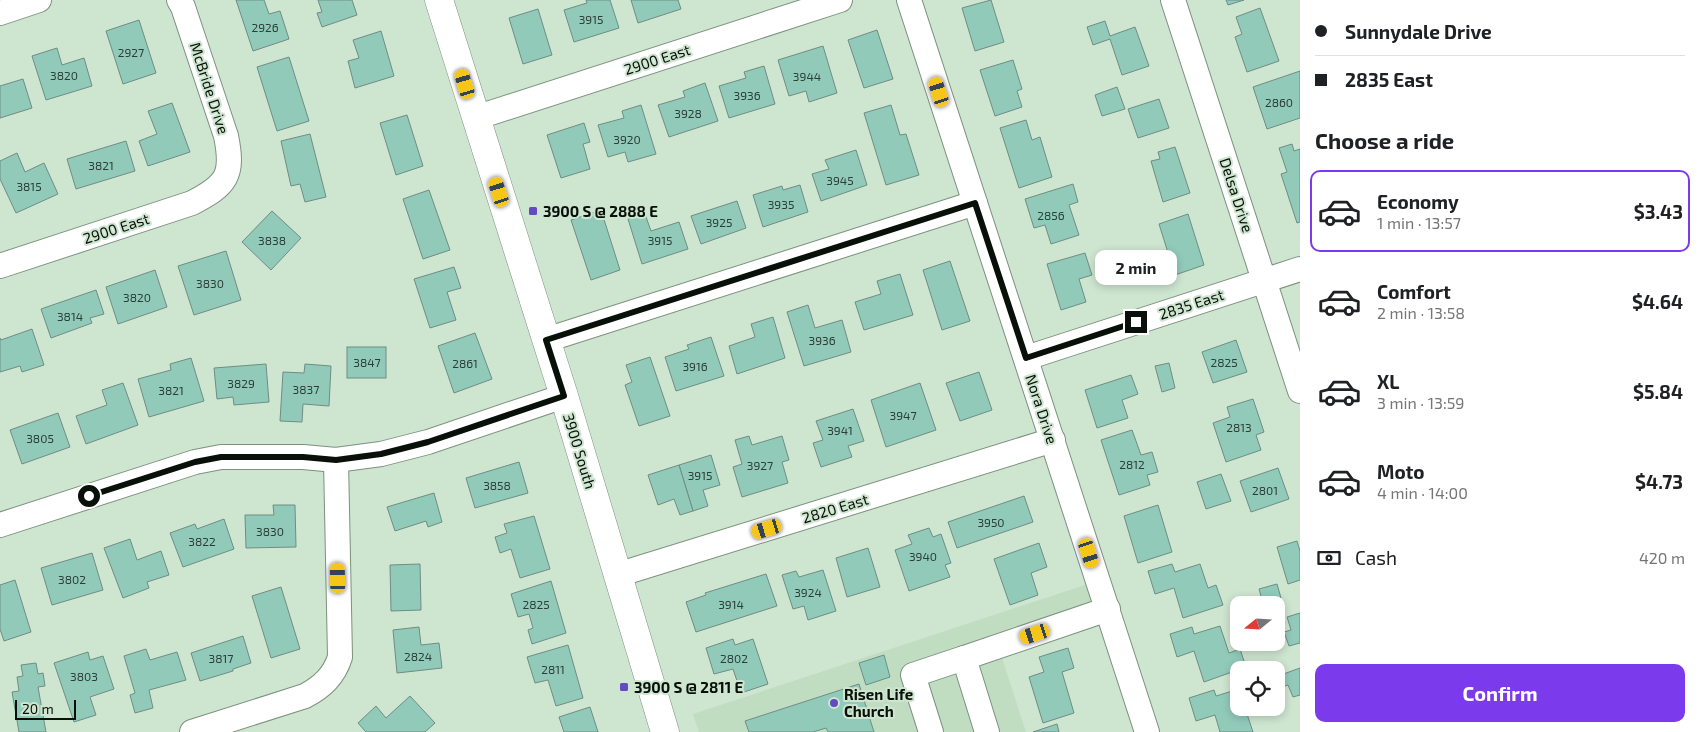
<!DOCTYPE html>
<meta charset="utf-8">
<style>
:root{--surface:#fff;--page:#f6f6f6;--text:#202124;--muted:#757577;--line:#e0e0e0;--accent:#7c3aed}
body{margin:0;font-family:"Exo 2",sans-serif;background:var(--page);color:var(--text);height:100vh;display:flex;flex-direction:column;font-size:19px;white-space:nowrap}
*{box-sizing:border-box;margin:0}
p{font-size:16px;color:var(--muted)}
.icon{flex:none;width:28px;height:28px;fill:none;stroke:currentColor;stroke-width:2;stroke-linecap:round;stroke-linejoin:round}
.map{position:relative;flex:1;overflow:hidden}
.side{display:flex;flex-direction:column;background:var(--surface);width:400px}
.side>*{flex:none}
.top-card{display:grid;align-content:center;height:110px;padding:0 15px;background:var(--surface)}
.needle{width:32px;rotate:252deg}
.fabs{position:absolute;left:1230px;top:596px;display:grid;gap:10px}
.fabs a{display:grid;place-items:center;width:55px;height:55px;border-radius:10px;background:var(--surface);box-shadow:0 2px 8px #0003;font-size:25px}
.scale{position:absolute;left:15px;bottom:12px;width:61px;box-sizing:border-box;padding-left:5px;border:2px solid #081009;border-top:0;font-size:14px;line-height:18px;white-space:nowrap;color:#081009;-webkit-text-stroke:4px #cee5d0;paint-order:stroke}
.end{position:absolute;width:22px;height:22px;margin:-11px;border:6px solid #081009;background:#fff;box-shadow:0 0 0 2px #fff}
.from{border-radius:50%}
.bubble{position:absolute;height:35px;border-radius:10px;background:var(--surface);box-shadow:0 2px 8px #0003;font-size:16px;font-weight:700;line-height:35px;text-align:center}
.car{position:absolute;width:15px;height:30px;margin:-15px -8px;border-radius:6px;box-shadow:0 0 4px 1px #0007;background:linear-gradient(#f5c518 24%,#345 0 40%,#f5c518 0 76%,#345 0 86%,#f5c518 0)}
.top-card b{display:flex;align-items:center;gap:18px;height:48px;font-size:19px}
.top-card b+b{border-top:1px solid var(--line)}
.top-card i{width:12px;height:12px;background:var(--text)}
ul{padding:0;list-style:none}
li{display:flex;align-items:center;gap:15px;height:82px;margin:0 10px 8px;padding:0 5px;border:2px solid transparent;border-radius:10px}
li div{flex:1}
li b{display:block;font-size:19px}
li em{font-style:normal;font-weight:700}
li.active{border-color:var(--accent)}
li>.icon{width:45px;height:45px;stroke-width:1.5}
h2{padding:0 15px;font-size:22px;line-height:60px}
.pay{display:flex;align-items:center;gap:12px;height:55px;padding:0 15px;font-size:19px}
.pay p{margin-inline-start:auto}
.button{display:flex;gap:10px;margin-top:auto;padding:10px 15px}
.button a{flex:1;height:58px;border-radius:10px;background:var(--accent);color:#fff;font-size:20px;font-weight:700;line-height:58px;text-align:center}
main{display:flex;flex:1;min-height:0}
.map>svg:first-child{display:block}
.built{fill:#c0ddc2}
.building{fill:#92caba;stroke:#6e8d84}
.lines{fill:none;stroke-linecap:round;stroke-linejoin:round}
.minor-casing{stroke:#7c917e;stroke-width:26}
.major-casing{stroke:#7c917e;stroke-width:29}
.minor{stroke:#fff;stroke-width:24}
.major{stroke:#fff;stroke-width:28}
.route{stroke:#081009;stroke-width:6}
.poi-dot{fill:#634ac3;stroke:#cee5d0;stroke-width:2}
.labels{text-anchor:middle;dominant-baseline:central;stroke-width:4;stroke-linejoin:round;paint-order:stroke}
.number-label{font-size:12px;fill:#2a3e35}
.street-label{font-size:15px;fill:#081009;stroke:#cee5d0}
.poi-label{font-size:15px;font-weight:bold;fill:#081009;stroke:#cee5d0;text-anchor:start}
</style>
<main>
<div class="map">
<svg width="1300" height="732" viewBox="0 0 1300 732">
<rect width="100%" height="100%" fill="#cee5d0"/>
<path class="built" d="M1088 584 1102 625 1002 658 1026 732H699L693 714Z"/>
<g class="building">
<path d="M236 0H264L269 14 280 11 289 39 253 51Z"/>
<path d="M318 0H352L357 15 322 27 317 13 322 12Z"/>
<path d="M586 0H610L619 28 574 42 564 10 587 3Z"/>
<path d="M631 0H678L681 9 638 23Z"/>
<path d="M991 0 1004 42 975 51 962 8Z"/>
<path d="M1226 0H1244L1228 5Z"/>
<path d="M1260 8 1279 61 1247 72 1235 37 1242 34 1236 17Z"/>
<path d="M538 9 552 55 523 64 509 18Z"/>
<path d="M139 20 156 73 123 84 106 31Z"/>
<path d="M1105 21 1110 36 1135 27 1149 66 1122 75 1110 39 1093 45 1087 27Z"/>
<path d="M877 30 893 79 864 88 848 40Z"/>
<path d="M381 31 394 76 355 88 348 61 359 58 353 40Z"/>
<path d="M823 46 837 93 809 102 806 91 789 96 778 60Z"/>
<path d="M57 48 62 65 84 58 92 86 46 100 32 56Z"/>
<path d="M289 57 309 121 277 131 257 67Z"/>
<path d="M1013 60 1022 89 1017 91 1022 107 995 116 980 70Z"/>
<path d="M764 66 775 104 729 118 719 86 746 78 744 72Z"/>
<path d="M1300 71V118L1267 129 1253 87Z"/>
<path d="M23 79 32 108 0 118V86Z"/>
<path d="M705 83 718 121 669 137 658 105 685 97 683 91Z"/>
<path d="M1117 87 1125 109 1102 116 1095 95Z"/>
<path d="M1159 99 1169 128 1138 138 1128 109Z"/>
<path d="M172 103 190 152 148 166 139 141 157 134 148 111Z"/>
<path d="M641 105 656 154 628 162 625 152 608 157 598 125 624 118 622 111Z"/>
<path d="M891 105 900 135 906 134 919 175 886 185 864 113Z"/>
<path d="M407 115 423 166 396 175 380 123Z"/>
<path d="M1026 120 1032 140 1040 137 1052 177 1019 188 1000 128Z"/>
<path d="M584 123 590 142 583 144 590 169 561 178 547 135Z"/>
<path d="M310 134 326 197 305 202 300 184 291 186 281 141Z"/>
<path d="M126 141 135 171 76 189 67 159Z"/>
<path d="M1292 144 1294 151 1300 149V222L1297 223 1281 174 1287 172 1279 148Z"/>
<path d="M1175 147 1190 193 1163 202 1151 161 1160 159 1158 152Z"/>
<path d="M856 150 867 185 821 201 812 174 829 169 825 160Z"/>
<path d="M17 153 25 172 44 163 58 194 16 213 0 179V161Z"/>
<path d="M1073 184 1078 202 1069 205 1079 235 1051 244 1045 225 1034 228 1025 199Z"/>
<path d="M800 185 808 212 763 227 753 195 782 186 783 190Z"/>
<path d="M429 190 450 250 423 259 403 199Z"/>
<path d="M737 201 746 228 701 244 691 216Z"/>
<path d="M601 210 620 270 591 280 571 220Z"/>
<path d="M272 211 301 238 271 270 242 242Z"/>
<path d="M645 214 651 231 679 222 688 249 642 264 628 219Z"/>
<path d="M1188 214 1204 265 1175 275 1159 224Z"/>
<path d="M226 251 241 300 194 315 178 266Z"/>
<path d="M1085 253 1092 275 1079 279 1086 302 1061 310 1047 264Z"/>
<path d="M950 261 970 321 942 330 923 270Z"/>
<path d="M454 267 461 288 447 292 456 320 430 328 414 279Z"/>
<path d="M155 270 167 307 118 324 106 287Z"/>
<path d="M900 274 913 315 864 330 855 302 881 294 877 281Z"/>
<path d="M96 290 104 314 90 318 92 323 51 338 41 309Z"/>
<path d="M808 305 815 328 842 320 851 352 804 366 787 312Z"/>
<path d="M773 317 785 358 737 374 729 346 755 337 751 324Z"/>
<path d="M32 329 44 365 22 372 20 366 0 372V338L1 340Z"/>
<path d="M475 333 492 379 454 393 438 346Z"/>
<path d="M711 337 724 376 676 391 665 357 689 349 687 345Z"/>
<path d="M1236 340 1247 372 1213 383 1202 352Z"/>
<rect x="347" y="347" width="39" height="31"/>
<path d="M650 357 670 416 639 426 625 385 632 382 626 365Z"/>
<path d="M191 358 204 401 149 417 138 379 171 370 170 364Z"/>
<path d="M1169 363 1175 388 1162 392 1155 366Z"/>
<path d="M266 364 269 402 234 405 233 397 217 399 214 368Z"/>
<path d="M305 364 331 366 329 406 303 404 302 422 280 421 283 372 304 373Z"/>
<path d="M979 372 992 410 960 421 946 383Z"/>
<path d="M1131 375 1138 394 1122 400 1128 418 1097 428 1085 390Z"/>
<path d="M123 383 138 425 86 444 76 416 107 405 102 390Z"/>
<path d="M920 383 936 430 886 447 871 400Z"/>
<path d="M1253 399 1264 432 1256 435 1261 450 1226 462 1213 423 1230 417 1227 407Z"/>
<path d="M853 409 864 441 848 446 852 457 821 467 813 443 823 440 816 421Z"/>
<path d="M58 413 70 447 22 464 10 430Z"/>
<path d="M1132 430 1141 455 1152 452 1158 472 1147 475 1150 485 1119 495 1101 440Z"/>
<path d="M749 436 752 445 782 436 789 460 782 462 788 483 742 497 733 467 742 464 735 440Z"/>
<path d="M711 455 720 485 703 490 708 506 693 511 679 465Z"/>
<path d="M519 462 528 493 475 508 466 478Z"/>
<path d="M679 465 693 511 680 515 674 499 658 505 648 475Z"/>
<path d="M1278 468 1289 499 1251 512 1240 481Z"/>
<path d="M1221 474 1231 501 1206 509 1197 482Z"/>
<path d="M434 493 442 522 428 527 426 521 395 531 387 507Z"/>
<path d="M1024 496 1033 522 957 548 948 522Z"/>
<path d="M273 505H295L296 547 246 548 245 515H274Z"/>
<path d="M1158 505 1172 552 1138 563 1124 516Z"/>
<path d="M534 516 550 569 520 578 511 549 500 553 495 537 507 533 504 524Z"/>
<path d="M224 519 234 549 183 567 170 533 195 524 197 529Z"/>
<path d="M929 528 933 537 941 534 951 563 945 565 950 577 909 591 895 550 912 544 908 535Z"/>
<path d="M130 539 137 560 161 551 169 575 147 582 149 588 123 598 104 548Z"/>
<path d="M1297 541 1300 551V580L1288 584 1277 547Z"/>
<path d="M1039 543 1047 567 1031 573 1038 595 1010 605 994 559Z"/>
<path d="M868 548 880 587 847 597 836 558Z"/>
<path d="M92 553 103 590 52 605 41 568Z"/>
<path d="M420 564 421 610 391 611 390 565Z"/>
<path d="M1172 564 1175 572 1200 564 1208 588 1216 585 1223 605 1183 618 1174 588 1155 594 1148 571Z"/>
<path d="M823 570 836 611 808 620 804 606 793 609 782 575 796 571 799 577Z"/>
<path d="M766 574 777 606 696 632 686 602 706 595 705 593Z"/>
<path d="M15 580 31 632 4 641 0 629V585Z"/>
<path d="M551 581 566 633 532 644 528 630 533 628 529 614 518 617 511 594Z"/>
<path d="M1277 584 1281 598 1263 603 1259 589Z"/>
<path d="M281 587 300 649 271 658 252 596Z"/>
<path d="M1279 604 1285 623 1276 626V605Z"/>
<path d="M1300 613V643L1289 646 1284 632 1291 630 1287 617Z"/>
<path d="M1220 626 1229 653 1240 649 1246 667 1204 682 1194 651 1177 657 1170 634 1192 627 1194 634Z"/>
<path d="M419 627 421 645 439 643 442 668 397 673 393 630Z"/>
<path d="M243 636 251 663 233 669V671L200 681 191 653Z"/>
<path d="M733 639 735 645 753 639 768 684 741 693 733 669 714 674 706 648Z"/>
<path d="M568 645 583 698 556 706 548 680 535 683 527 657Z"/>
<path d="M1068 648 1074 668 1062 672 1074 713 1043 723 1029 677 1044 672 1039 657Z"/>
<path d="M146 649 150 660 177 652 186 680 149 690 153 708 135 713 130 695 135 693 124 656Z"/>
<path d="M88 652 90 660 103 656 114 689 90 697 96 715 74 722 54 663Z"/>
<path d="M884 655 890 677 866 685 859 663Z"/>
<path d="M36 663 38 674 43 673 45 686 38 687 46 732H19L12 692 19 691 17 677 23 676 21 665Z"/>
<path d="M1300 668V695L1293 697 1288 685 1282 687 1278 676Z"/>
<path d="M859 684 874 732H828L826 728 813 732H749L745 721Z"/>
<path d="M1239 689V708H1245L1253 732H1220L1215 715 1196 721 1189 698 1214 690 1216 696Z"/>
<path d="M410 696 435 723 425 732H366L358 723 376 706 386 718Z"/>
<path d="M590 707 598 732H564L559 717Z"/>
<path d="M1057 724 1059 732H1033Z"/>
</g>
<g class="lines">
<g class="minor-casing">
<g id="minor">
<path d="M909 0 1147 732"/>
<path d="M1173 0 1300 391"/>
<path d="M0 13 39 0"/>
<path d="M475 118 840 0"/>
<path d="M0 266 192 203C227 185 234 175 226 136L183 7 179 0"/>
<path d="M546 340 975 203"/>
<path d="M1026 358 1300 269"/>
<path d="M0 525 195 462 221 457H303L336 460 381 454 428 442 564 396"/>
<path d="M617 575 1053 440"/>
<path d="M192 732 305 696C322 687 334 676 340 657L336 460"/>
<path d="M931 732 913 675 964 658"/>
<path d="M987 732 964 658 1108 609"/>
</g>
</g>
<g class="major-casing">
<path id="major" d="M439 0 564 396 665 732"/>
</g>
<use href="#minor" class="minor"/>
<use href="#major" class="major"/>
</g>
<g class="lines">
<path class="route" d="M89 496 195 462 221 457H303L336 460 381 454 428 442 564 396 546 340 975 203 1026 358 1136 322"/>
</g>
<g class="poi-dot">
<rect x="528" y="206" width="10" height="10" rx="2.5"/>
<rect x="619" y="682" width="10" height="10" rx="2.5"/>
<circle cx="834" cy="703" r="5"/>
</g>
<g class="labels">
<g class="number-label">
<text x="591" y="19">3915</text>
<text x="265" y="27">2926</text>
<text x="131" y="52">2927</text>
<text x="64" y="75">3820</text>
<text x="807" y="76">3944</text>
<text x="747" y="95">3936</text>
<text x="1279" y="102">2860</text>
<text x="688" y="113">3928</text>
<text x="627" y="139">3920</text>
<text x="101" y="165">3821</text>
<text x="840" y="180">3945</text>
<text x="29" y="186">3815</text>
<text x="781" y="204">3935</text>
<text x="1051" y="215">2856</text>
<text x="719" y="222">3925</text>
<text x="272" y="240">3838</text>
<text x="660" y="240">3915</text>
<text x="210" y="283">3830</text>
<text x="137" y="297">3820</text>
<text x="70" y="316">3814</text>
<text x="822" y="340">3936</text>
<text x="367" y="362">3847</text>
<text x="1224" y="362">2825</text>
<text x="465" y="363">2861</text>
<text x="695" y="366">3916</text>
<text x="241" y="383">3829</text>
<text x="306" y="389">3837</text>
<text x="171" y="390">3821</text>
<text x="903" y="415">3947</text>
<text x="1239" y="427">2813</text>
<text x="840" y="430">3941</text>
<text x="40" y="438">3805</text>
<text x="1132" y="464">2812</text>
<text x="760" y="465">3927</text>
<text x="700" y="475">3915</text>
<text x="497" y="485">3858</text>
<text x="1265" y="490">2801</text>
<text x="991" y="522">3950</text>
<text x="270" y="531">3830</text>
<text x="202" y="541">3822</text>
<text x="923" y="556">3940</text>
<text x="72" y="579">3802</text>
<text x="808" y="592">3924</text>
<text x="536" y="604">2825</text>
<text x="731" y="604">3914</text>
<text x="418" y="656">2824</text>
<text x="221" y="658">3817</text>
<text x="734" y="658">2802</text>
<text x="553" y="669">2811</text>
<text x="84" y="676">3803</text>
</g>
<g class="street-label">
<text transform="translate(657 59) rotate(-18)">2900 East</text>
<text transform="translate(210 88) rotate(72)">McBride Drive</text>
<text transform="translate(1237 195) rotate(72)">Delsa Drive</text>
<text transform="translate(116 228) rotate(-18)">2900 East</text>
<text transform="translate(1191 304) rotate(-18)">2835 East</text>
<text transform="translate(1042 409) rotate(72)">Nora Drive</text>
<text transform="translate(580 451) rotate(73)">3900 South</text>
<text transform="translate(835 508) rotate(-17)">2820 East</text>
</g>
<g class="poi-label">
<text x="543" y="211">3900 S @ 2888 E</text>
<text x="634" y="687">3900 S @ 2811 E</text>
<text x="844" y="694">Risen Life<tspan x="844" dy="17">Church</tspan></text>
</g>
</g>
</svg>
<div class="fabs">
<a><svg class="needle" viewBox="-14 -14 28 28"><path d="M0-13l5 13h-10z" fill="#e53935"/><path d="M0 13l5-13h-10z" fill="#757577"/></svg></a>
<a><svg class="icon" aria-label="locate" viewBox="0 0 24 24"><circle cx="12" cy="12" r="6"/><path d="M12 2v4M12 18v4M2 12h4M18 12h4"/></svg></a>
</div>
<div class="scale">20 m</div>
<i class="end from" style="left:89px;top:496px"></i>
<i class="end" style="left:1136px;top:322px"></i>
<div class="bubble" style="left:1095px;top:250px;width:82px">2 min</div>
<i class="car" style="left:465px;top:84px;rotate:343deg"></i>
<i class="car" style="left:939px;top:92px;rotate:342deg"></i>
<i class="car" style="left:499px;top:192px;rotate:342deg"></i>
<i class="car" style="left:767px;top:529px;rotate:253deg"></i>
<i class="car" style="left:1089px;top:553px;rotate:162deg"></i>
<i class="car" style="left:338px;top:578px;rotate:359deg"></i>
<i class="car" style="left:1035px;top:634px;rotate:252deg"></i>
</div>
<section class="side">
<div class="top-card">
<b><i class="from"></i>Sunnydale Drive</b>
<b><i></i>2835 East</b>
</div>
<h2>Choose a ride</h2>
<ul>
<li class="active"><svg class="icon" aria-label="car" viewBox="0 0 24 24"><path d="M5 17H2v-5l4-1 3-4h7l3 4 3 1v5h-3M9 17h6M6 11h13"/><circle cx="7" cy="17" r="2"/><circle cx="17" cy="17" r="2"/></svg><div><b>Economy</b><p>1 min · 13:57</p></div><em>$3.43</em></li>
<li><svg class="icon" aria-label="car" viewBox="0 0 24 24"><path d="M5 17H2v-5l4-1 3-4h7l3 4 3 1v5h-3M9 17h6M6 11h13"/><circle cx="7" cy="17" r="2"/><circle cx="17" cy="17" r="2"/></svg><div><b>Comfort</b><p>2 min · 13:58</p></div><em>$4.64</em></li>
<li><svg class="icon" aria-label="car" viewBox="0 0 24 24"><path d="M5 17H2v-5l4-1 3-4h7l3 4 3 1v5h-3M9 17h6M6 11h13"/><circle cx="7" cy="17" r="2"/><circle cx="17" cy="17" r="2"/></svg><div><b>XL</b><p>3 min · 13:59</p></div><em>$5.84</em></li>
<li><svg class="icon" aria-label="car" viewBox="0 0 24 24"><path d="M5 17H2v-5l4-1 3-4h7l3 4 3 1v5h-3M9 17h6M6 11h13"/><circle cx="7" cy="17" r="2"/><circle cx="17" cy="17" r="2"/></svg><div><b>Moto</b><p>4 min · 14:00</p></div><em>$4.73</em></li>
</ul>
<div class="pay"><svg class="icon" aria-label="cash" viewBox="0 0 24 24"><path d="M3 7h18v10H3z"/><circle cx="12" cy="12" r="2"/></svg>Cash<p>420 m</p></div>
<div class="button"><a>Confirm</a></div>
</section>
</main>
